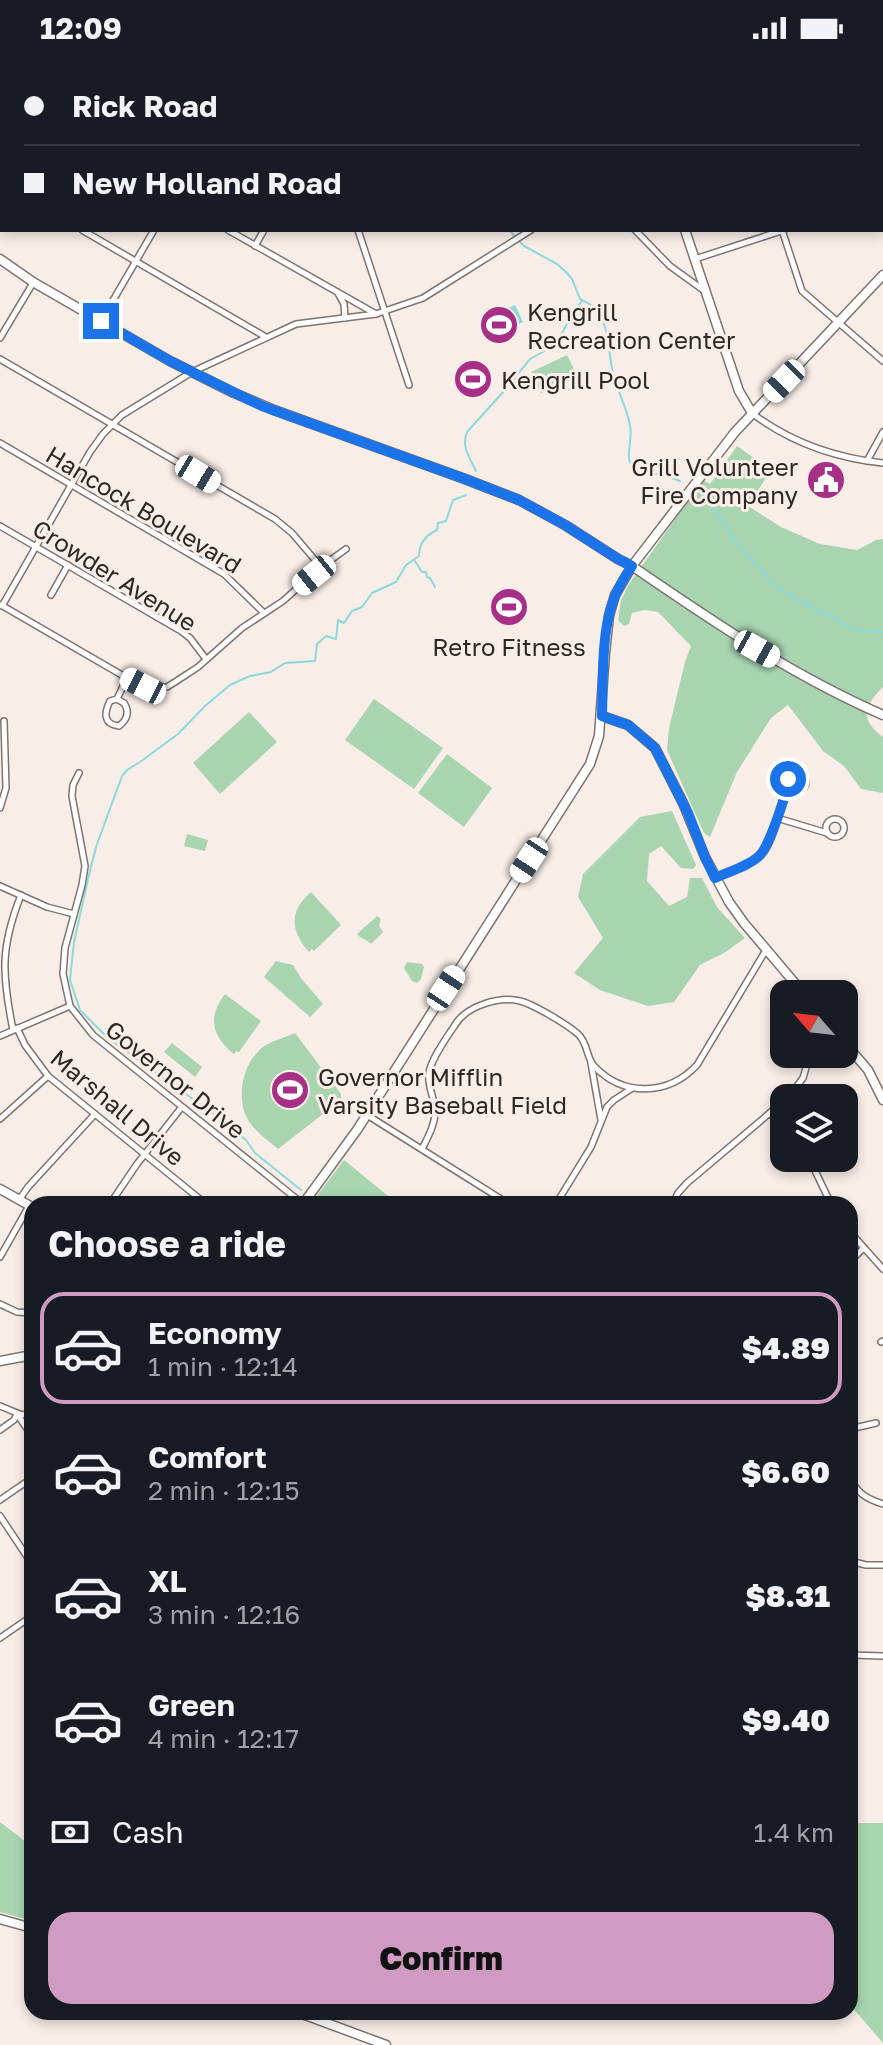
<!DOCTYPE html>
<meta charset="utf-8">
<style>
:root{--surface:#171b24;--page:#20242c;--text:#f1f3f6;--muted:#9ea1a6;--line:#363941;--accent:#d09bc3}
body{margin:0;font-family:"Golos Text",sans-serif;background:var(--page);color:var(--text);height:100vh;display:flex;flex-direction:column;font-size:30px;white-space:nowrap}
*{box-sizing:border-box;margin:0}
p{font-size:26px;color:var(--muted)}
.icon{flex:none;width:44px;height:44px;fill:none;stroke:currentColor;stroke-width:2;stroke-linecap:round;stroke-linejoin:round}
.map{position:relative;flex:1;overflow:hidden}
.details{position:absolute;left:24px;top:1140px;width:834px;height:824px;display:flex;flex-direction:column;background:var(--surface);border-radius:24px;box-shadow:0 4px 12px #0003}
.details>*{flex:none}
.guide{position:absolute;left:0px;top:0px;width:884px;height:176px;box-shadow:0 4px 12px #0003;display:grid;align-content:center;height:176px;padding:0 24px;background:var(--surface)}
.needle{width:52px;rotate:298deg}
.controls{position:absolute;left:770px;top:924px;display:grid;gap:16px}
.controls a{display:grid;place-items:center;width:88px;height:88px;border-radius:16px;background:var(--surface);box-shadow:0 4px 12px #0003;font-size:40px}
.end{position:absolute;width:36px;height:36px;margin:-18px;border:10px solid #1a73e8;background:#fff;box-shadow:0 0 0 4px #fff}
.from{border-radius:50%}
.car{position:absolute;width:24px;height:48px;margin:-24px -12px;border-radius:10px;box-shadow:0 0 6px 2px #0007;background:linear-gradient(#fff 24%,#345 0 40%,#fff 0 76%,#345 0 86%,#fff 0)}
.guide b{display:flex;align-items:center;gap:28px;height:76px;font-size:30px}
.guide b+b{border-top:2px solid var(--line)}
.guide i{width:20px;height:20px;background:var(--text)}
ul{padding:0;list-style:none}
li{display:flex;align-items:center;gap:24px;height:112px;margin:0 16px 12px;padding:0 8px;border:4px solid transparent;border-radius:24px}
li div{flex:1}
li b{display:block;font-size:30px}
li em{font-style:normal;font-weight:800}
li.current{border-color:var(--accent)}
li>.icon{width:72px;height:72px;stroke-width:1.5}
h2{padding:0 24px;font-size:36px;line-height:96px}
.pay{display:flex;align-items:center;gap:20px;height:88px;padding:0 24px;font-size:30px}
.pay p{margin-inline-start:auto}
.primary-button{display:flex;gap:16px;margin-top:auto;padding:16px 24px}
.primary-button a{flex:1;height:92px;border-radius:24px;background:var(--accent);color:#111;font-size:32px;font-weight:800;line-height:92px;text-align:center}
.status{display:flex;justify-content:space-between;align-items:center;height:56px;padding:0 40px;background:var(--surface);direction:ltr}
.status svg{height:22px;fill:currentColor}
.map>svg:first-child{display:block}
.green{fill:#a8d5b0}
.water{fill:#8adadc}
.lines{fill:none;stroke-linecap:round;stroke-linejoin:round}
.stream{stroke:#8adadc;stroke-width:2}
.street-casing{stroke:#7e746f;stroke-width:8}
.secondary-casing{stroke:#7e746f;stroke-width:11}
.primary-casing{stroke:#7e746f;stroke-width:11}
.street{stroke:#fff;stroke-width:5}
.secondary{stroke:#fff;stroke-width:8}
.primary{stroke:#fff;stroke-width:8}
.route{stroke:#1a73e8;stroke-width:10}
.labels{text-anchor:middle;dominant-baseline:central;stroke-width:6;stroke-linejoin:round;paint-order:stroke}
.poi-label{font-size:24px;fill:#2c2725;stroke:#f8ede7;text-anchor:start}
.street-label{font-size:24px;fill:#2c2725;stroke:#f8ede7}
</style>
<div class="status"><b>12:09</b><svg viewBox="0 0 49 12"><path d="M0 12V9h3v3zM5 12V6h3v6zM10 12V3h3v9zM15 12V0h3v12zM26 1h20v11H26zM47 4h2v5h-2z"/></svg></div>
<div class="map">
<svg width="883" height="1989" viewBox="0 0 883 1989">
<rect width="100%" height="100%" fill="#f8ede7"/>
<g class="green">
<path d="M567 299 577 319 541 337 531 316Z"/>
<path d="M737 390 771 414 748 450 781 471 820 488 857 494 876 484 883 483V631C864 650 859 663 883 681V737L861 733 844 710 823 695 788 649 771 662 737 716 710 781 704 777 667 694 669 672 685 606 691 590 658 556 644 554 632 557 629 568 624 570 618 564 621 544 629 528 703 424 710 428Z"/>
<path d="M374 643 443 692 414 733 345 684Z"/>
<path d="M249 656 277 686 220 738 193 707Z"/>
<path d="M447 698 492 732 464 771 418 737Z"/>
<path d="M672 755 696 809 693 813 681 812 661 790 649 798 647 825 669 850 687 841 690 822H702L717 851 745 882 724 897 700 909 674 946 648 950 600 934 574 917 603 882 578 841 583 818 640 761Z"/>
<path d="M187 778 208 784 205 795 184 790Z"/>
<path d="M311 836 341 869 314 895 312 893 309 896C290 874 289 855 311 836Z"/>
<path d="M377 860 381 863 379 870 383 876 371 888C366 883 361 883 357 878Z"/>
<path d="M276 905 293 909 301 922 323 948 310 961 264 921Z"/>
<path d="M407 906 422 908 424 911 421 923 417 927 412 925 404 912Z"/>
<path d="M225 938 261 965 239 996 236 995 234 998C212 980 207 962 225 938Z"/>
<path d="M295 977 341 1038V1044L278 1093C269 1085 257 1077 250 1067 234 1044 242 1004 266 989 275 984 286 981 295 977Z"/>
<path d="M172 987 202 1011 195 1021 164 996Z"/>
<path d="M344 1104 398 1148H311Z"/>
<path d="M0 1766 26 1786 32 1787V1865L0 1856Z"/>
<path d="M850 1767H883V1987L850 1949Z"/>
</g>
<g class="water">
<path d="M515 249 523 266 489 282 481 265Z"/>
<path d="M471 311 474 319 481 318 483 327 466 333 461 315Z"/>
</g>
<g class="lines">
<g class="stream">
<path d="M473 2V0"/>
<path d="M509 174 524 190 557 208 566 216 572 223 580 243C588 247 595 250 599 258 610 275 608 297 613 317 617 335 627 351 630 370 633 384 624 402 633 411 641 419 652 417 662 419 668 420 674 423 680 425"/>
<path d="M476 415C470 402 461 391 467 376L504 335 530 303 557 288 572 257 582 245"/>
<path d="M701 438 708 445 742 493 777 532 853 573 864 575 883 576"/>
<path d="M415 505 422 516H426L427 521 430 522 435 531"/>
<path d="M301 1134 255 1097 246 1084 219 1062 108 982 80 954 70 924 74 886 88 823 96 791 122 720 127 714 140 706 178 678 205 650 230 629 250 620 271 616 285 607 315 605 317 588 326 580 336 583 338 564 344 567 352 555 362 551 372 537 396 526 406 509 419 500C419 488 426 479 437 474L438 467 446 465 453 444 466 439"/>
<path d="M793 1956V1958"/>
</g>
<g class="street-casing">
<g id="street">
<path d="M215 0 220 2"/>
<path d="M302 0 303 2"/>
<path d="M745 0V2"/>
<path d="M23 1 45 2"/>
<path d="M70 2 71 0"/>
<path d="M228 2 229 0"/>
<path d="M842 2 845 0"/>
<path d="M882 90H883"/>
<path d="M0 95 2 98"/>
<path d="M0 171 2 169"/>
<path d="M82 174 264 280"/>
<path d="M228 174 376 258"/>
<path d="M358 174 409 329"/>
<path d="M635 174 670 210 706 236"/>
<path d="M782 174 802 235 883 305"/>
<path d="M255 190 264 174"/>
<path d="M695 203 784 174"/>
<path d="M338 237 344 248 345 262"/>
<path d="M101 265 154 174"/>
<path d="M0 282 33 227"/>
<path d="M0 303 275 463 292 477 321 511"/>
<path d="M753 358C792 387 835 402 883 407"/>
<path d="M0 387 224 518 264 557"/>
<path d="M867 405 883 376"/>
<path d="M0 470 181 575 190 582 206 603"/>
<path d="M51 539 68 509"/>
<path d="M1 549 127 622 151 632 167 631 175 626 198 611 242 572 283 545 321 511 346 493"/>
<path d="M2 550 90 396 103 378 122 359 192 316 296 268 376 258 423 242 531 174"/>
<path d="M117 643 124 647C130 656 127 664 119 670 103 668 104 657 110 645L117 643 127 622"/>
<circle cx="797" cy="726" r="9"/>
<path d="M79 717 73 729 72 740 85 810 82 829 65 892 63 918 70 950 93 979 303 1148"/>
<path d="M0 752 6 732 4 665"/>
<path d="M777 762 827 777"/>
<circle cx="835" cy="772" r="9"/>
<path d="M716 822C729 815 747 810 758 802 775 789 779 749 788 730"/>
<path d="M0 830 47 851 74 858"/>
<path d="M17 972 25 989 48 1020 206 1148"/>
<path d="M13 974C2 919 0 892 21 839"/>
<path d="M0 980 70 950"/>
<path d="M591 1007 601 1064"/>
<path d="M788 1042 803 1022 810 998"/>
<path d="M770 1057 784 1074"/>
<path d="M367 1059 509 1148"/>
<path d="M0 1063 48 1020"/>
<path d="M422 1093C428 1081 436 1067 435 1053 434 1041 427 1029 429 1017 431 1003 447 981 455 969 466 950 499 940 520 945 533 948 568 969 578 978 588 987 586 1001 594 1010 623 1041 668 1040 697 1009L766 894"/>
<path d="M809 1102 831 1148"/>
<path d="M19 1144 28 1131 95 1058"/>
<path d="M110 1148 137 1108 181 1052"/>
<path d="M556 1148 591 1091 607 1051 614 1044 631 1033"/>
<path d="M673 1148 678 1137 687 1127 784 1045"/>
<path d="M820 1148 829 1143"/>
<path d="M850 1176 883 1213"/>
<path d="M0 1201 29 1150"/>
<path d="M850 1205 864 1192"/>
<path d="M0 1248 17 1256 32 1257"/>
<path d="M881 1286 883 1285"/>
<path d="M0 1350 22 1359 32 1356"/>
<path d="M850 1373 876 1367"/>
<path d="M0 1374 14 1364 17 1358 32 1380"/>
<path d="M850 1420C856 1437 867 1443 883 1448"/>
<path d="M0 1444 32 1422"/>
<path d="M0 1460 32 1508"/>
<path d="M25 1497 32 1493"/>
<path d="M850 1505 866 1509H883"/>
<path d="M0 1582 32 1560"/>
<path d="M850 1599 883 1600"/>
</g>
</g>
<g class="secondary-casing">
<g id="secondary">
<path d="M627 0 628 2"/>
<path d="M685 174 739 335 752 357"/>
<path d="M0 203 33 226 170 305 234 337 274 354 465 423 519 444 565 469 618 503 632 510C712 565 793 620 883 659"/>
<path d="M602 660 628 669 655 692 683 747 705 801 729 846 744 867 804 938"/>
<path d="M844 986 868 1014 883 1044"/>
<path d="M0 1133 32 1151"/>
<path d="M0 1863 32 1872"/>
<path d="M297 1956 386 1989"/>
</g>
</g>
<g class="primary-casing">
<g id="primary">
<path d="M303 1148 357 1074 590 708 599 680 605 597 609 560 615 539 632 510 735 376 883 219"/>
<path d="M0 1305 32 1299"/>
</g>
</g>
<use href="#street" class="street"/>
<use href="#secondary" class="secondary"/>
<use href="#primary" class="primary"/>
</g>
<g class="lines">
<path class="route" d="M101 265 170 305 262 350 465 423 519 444 565 469 618 503 632 510C626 519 620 528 616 538 601 570 603 624 602 660L628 669 655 692 688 757 705 801 715 822C728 816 751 809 760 799 769 790 788 735 788 723"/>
</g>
<defs>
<g id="stadium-disc" transform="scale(2)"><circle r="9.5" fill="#a72f85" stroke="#f8ede7"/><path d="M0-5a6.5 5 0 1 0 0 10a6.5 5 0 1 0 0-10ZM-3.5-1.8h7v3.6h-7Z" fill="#fff"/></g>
<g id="civic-disc" transform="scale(2)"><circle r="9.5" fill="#a72f85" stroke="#f8ede7"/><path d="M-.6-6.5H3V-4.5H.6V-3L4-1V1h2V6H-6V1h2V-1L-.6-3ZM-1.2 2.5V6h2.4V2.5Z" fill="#fff"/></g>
</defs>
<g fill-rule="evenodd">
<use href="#stadium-disc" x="499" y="269"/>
<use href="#stadium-disc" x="473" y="323"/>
<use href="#civic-disc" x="826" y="424"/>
<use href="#stadium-disc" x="509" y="551"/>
<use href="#stadium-disc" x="290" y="1034"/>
</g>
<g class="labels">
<g class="poi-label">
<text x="527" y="255">Kengrill<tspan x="527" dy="28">Recreation Center</tspan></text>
<text x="501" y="323">Kengrill Pool</text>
<text x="798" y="410" text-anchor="end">Grill Volunteer<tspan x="798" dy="28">Fire Company</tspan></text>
<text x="509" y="590" text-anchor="middle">Retro Fitness</text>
<text x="318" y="1020">Governor Mifflin<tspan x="318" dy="28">Varsity Baseball Field</tspan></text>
</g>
<g class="street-label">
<text transform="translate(144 453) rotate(31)">Hancock Boulevard</text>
<text transform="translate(115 519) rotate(32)">Crowder Avenue</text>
<text transform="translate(176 1023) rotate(39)">Governor Drive</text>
<text transform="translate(118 1051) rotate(40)">Marshall Drive</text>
</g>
</g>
</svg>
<div class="controls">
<a><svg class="needle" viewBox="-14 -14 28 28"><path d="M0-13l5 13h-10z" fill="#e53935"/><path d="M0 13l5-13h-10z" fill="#9ea1a6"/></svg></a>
<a><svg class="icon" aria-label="layers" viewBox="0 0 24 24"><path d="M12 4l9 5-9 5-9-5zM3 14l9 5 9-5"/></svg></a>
</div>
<i class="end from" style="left:788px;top:723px"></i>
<i class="end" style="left:101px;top:265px"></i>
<i class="car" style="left:784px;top:325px;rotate:224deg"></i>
<i class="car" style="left:198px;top:418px;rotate:121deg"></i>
<i class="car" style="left:314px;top:519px;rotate:231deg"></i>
<i class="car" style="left:757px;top:593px;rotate:119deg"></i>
<i class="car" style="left:143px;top:630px;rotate:297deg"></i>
<i class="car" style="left:529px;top:804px;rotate:213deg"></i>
<i class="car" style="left:446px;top:932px;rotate:33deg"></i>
<div class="guide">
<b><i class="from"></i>Rick Road</b>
<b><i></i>New Holland Road</b>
</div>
<section class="details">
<h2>Choose a ride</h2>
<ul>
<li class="current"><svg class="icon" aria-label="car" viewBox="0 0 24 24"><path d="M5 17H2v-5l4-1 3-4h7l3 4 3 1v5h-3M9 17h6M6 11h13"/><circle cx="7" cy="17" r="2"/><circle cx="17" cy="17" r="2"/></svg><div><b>Economy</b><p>1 min · 12:14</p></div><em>$4.89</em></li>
<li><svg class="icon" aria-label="car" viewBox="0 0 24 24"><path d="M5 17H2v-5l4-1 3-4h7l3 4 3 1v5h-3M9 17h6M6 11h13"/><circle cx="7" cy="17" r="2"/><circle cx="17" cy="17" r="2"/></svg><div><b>Comfort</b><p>2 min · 12:15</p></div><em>$6.60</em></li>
<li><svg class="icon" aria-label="car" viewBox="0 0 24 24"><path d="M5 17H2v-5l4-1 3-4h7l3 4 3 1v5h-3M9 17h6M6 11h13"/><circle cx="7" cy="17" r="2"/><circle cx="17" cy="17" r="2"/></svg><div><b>XL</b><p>3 min · 12:16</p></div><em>$8.31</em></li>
<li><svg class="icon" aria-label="car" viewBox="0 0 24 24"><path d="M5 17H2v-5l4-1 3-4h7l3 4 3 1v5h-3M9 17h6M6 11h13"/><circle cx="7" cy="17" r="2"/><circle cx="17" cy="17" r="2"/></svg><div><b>Green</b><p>4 min · 12:17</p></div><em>$9.40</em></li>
</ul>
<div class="pay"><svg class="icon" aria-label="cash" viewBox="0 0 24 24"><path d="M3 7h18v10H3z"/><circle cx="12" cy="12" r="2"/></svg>Cash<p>1.4 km</p></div>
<div class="primary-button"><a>Confirm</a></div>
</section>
</div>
